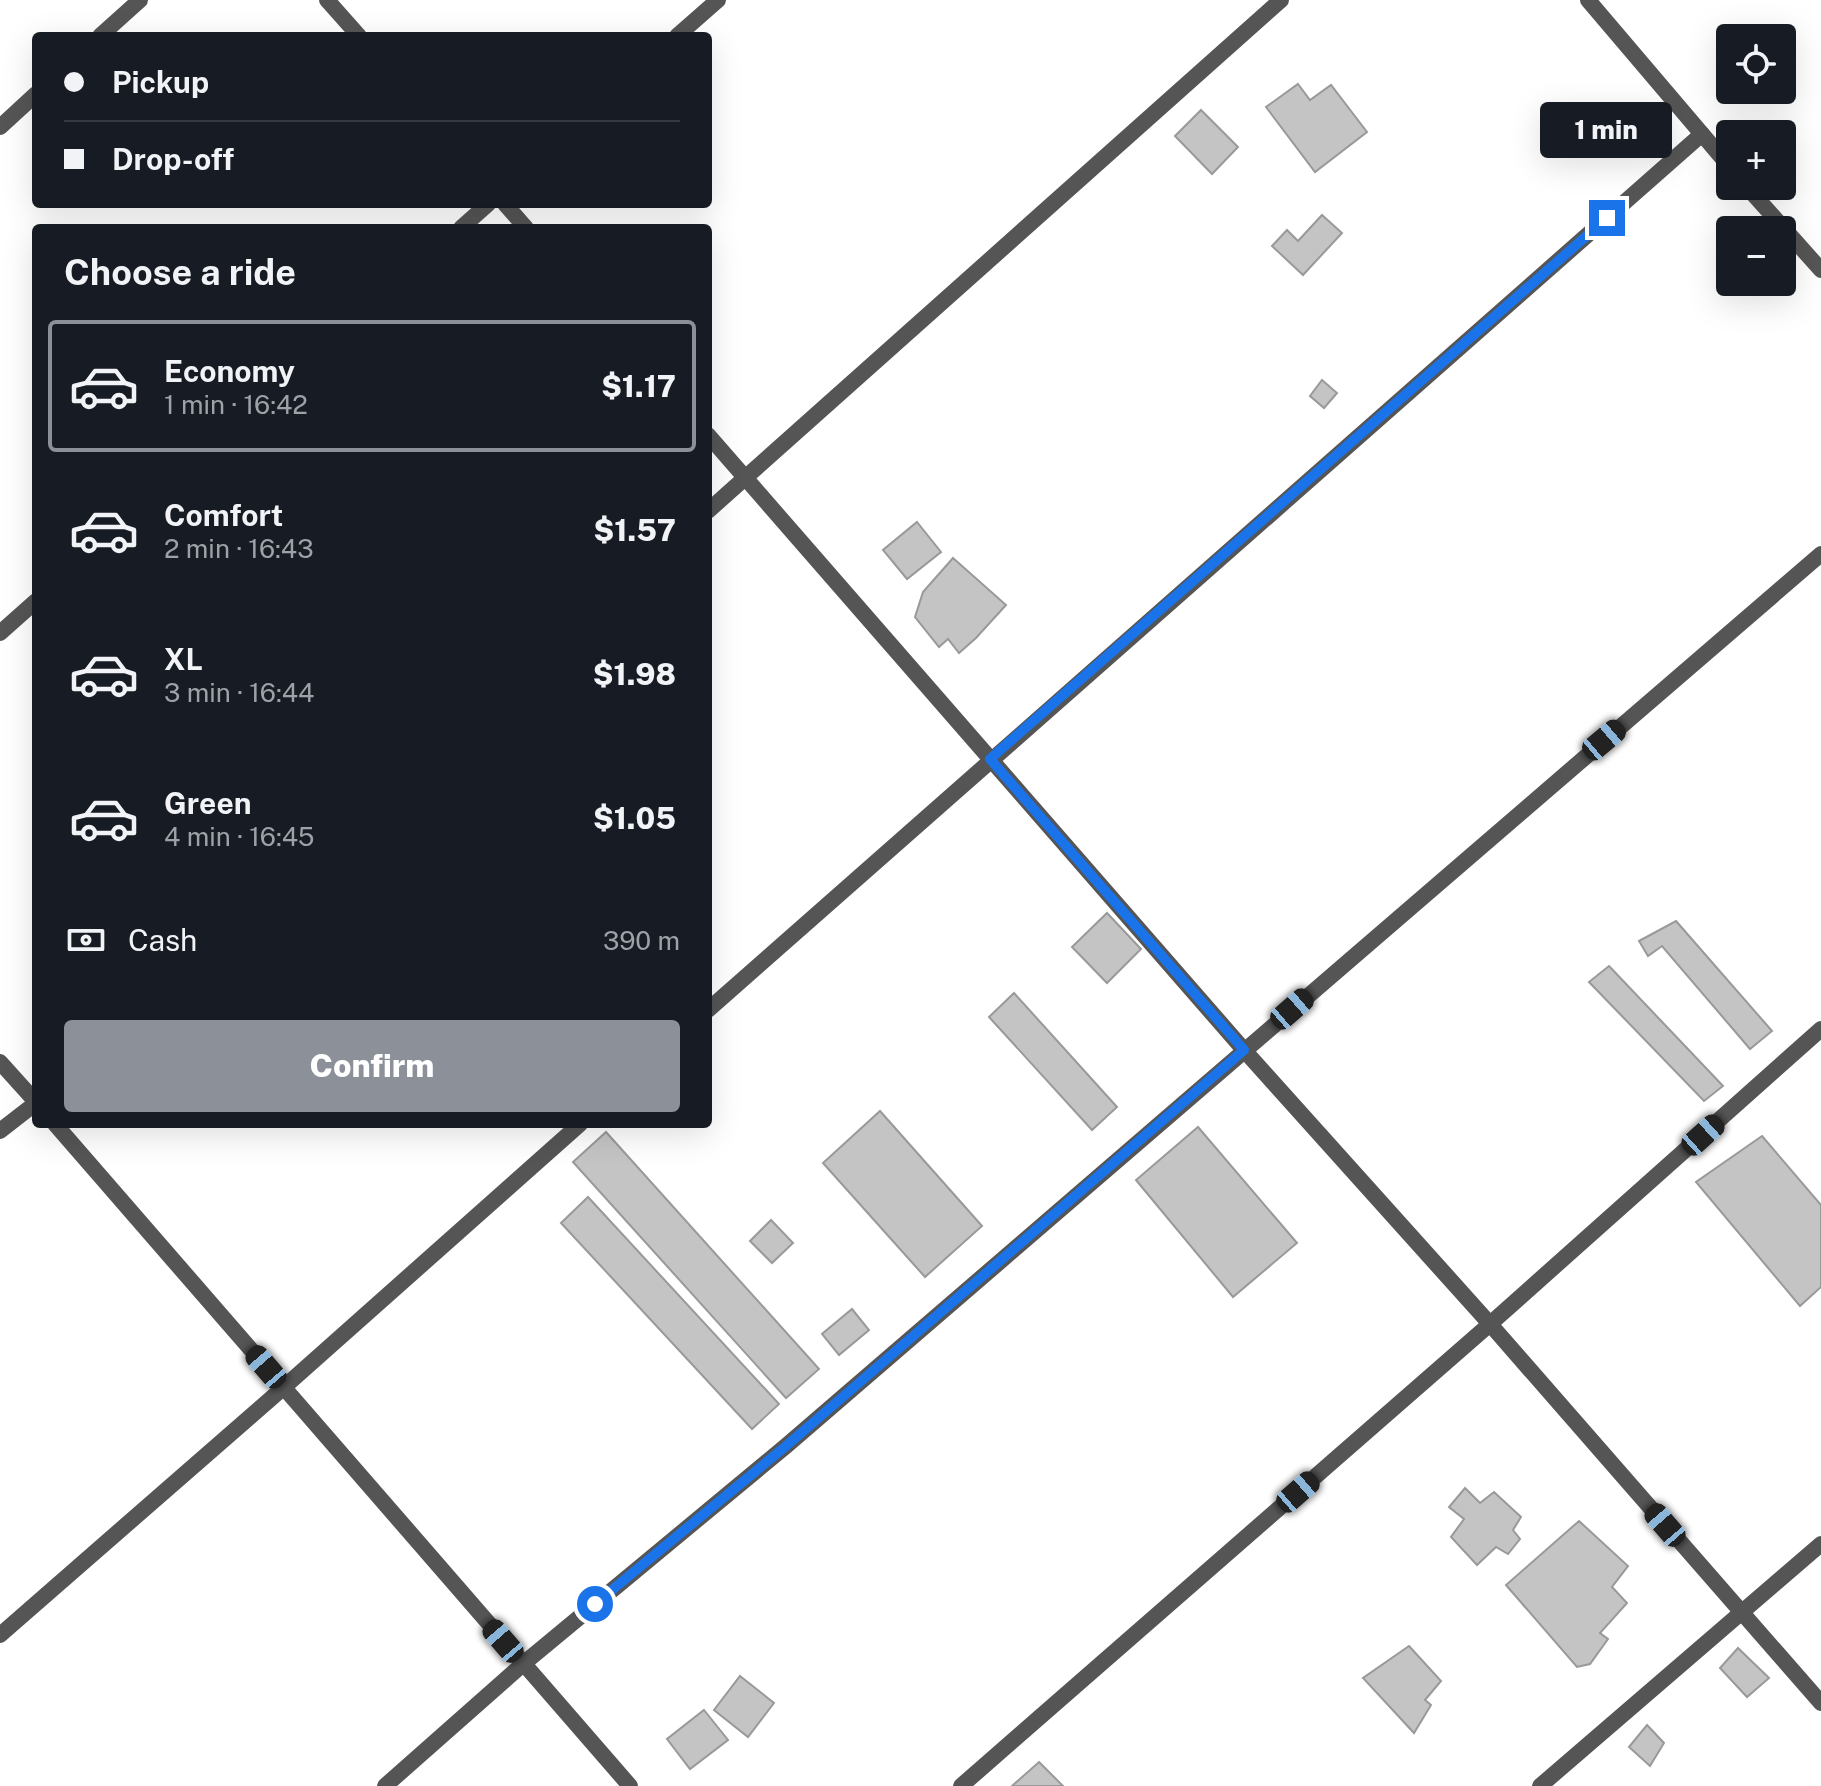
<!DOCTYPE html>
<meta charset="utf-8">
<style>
:root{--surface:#171b24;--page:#242831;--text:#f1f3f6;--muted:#9ea1a6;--line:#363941;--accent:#8c9099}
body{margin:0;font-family:"Public Sans",sans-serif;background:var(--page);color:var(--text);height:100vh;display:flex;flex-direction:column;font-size:30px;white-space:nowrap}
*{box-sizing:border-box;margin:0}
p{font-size:26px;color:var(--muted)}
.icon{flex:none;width:44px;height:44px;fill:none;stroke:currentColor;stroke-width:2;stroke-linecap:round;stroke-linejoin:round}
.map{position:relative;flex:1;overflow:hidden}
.side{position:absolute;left:32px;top:224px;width:680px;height:904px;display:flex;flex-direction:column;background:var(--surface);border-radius:8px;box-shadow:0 8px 32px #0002}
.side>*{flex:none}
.top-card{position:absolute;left:32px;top:32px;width:680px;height:176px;border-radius:8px;box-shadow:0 8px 32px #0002;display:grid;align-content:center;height:176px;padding:0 32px;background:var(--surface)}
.controls{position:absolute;left:1716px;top:24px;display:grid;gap:16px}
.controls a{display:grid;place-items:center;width:80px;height:80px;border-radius:8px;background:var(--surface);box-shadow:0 8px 32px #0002;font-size:40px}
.end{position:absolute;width:36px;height:36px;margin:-18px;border:10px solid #1a73e8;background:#fff;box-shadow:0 0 0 4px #fff}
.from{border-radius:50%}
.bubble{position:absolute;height:56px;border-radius:8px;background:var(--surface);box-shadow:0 8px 32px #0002;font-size:26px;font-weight:800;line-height:56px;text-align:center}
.car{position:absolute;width:24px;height:48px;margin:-24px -12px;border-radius:10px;box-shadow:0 0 6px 2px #0007;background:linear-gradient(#222 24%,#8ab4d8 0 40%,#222 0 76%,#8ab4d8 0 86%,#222 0)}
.top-card b{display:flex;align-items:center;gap:28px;height:76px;font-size:30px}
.top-card b+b{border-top:2px solid var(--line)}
.top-card i{width:20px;height:20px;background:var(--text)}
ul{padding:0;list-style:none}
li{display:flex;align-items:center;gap:24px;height:132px;margin:0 16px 12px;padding:0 16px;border:4px solid transparent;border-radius:8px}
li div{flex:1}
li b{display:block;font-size:30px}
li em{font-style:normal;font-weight:800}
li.current{border-color:var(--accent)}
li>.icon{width:72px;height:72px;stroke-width:1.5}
h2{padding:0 32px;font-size:36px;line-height:96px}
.pay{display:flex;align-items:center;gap:20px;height:88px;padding:0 32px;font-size:30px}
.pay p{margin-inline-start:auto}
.cta{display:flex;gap:16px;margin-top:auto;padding:16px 32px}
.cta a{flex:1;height:92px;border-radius:8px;background:var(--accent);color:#fff;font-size:32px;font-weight:800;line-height:92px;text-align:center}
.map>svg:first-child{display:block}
.building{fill:#c4c4c4;stroke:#999;stroke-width:2}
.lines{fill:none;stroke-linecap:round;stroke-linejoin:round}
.street{stroke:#555;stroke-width:16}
.route{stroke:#1a73e8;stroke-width:10}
</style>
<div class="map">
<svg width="1821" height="1786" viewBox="0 0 1821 1786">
<rect width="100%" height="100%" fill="#fff"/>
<g class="building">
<path d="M1298 84 1310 100 1331 85 1367 132 1315 172 1266 107Z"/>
<path d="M1201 110 1238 147 1212 174 1175 136Z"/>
<path d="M1322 215 1342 233 1303 275 1272 246 1287 230 1298 241Z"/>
<path d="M1322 380 1337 393 1324 408 1310 396Z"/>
<path d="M917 522 941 552 907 579 883 550Z"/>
<path d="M953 558 1006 605 976 638 959 653 948 639 939 647 915 617 923 592Z"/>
<path d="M1107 913 1141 949 1107 983 1072 947Z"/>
<path d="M1676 921 1772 1031 1750 1049 1662 946 1648 956 1639 941Z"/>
<path d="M1609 966 1723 1086 1704 1101 1589 982Z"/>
<path d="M1014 993 1117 1107 1092 1130 989 1017Z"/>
<path d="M880 1111 982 1226 925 1277 823 1163Z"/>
<path d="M1198 1127 1297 1243 1233 1297 1136 1180Z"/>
<path d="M606 1132 819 1369 786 1398 573 1162Z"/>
<path d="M1762 1136 1821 1205V1287L1800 1306 1696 1182Z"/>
<path d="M588 1197 779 1404 752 1429 561 1223Z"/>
<path d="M771 1220 793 1243 772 1263 750 1241Z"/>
<path d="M852 1309 869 1330 839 1355 822 1334Z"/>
<path d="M1465 1488 1480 1503 1494 1492 1521 1517 1513 1530 1520 1539 1508 1554 1496 1547 1477 1565 1451 1537 1464 1519 1449 1507Z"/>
<path d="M1579 1521 1628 1566 1612 1587 1627 1603 1600 1633 1608 1639 1590 1664 1577 1667 1506 1585Z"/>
<path d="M1409 1646 1441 1681 1425 1700 1431 1705 1414 1733 1363 1678Z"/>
<path d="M1738 1648 1769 1678 1747 1697 1720 1668Z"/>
<path d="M740 1676 774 1703 748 1737 714 1710Z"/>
<path d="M704 1710 728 1740 690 1769 667 1739Z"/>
<path d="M1647 1725 1664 1743 1650 1766 1629 1747Z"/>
<path d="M1039 1762 1063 1786H1012Z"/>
</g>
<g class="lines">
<g class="street">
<path d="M327 0 359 36"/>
<path d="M1588 0 1730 167"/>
<path d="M100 36 140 0"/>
<path d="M677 36 718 0"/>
<path d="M0 127 36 94"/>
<path d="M1746 186 1821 270"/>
<path d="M505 204 526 228"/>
<path d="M461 228 488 204"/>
<path d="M708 435 1244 1050 1490 1324 1821 1703"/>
<path d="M708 511 1281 0"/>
<path d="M0 633 36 601"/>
<path d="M708 1010 1702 134"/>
<path d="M0 1062 36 1102"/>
<path d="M55 1124 630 1786"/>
<path d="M0 1131 36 1103"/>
<path d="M0 1635 283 1388 580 1124"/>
<path d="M385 1786 523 1664 786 1446 1821 554"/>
<path d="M961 1786 1490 1324 1821 1029"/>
<path d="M1540 1786 1821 1544"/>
</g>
</g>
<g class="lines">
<path class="route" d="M595 1604 786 1446 1244 1050 990 759 1607 218"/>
</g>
</svg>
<div class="controls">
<a><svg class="icon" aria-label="locate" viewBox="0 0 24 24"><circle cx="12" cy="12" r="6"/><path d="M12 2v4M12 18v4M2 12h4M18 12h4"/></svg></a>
<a>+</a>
<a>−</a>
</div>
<i class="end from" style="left:595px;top:1604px"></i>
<i class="end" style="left:1607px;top:218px"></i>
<div class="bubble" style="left:1540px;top:102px;width:132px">1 min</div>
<i class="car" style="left:1604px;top:740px;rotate:50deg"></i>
<i class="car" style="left:1292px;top:1009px;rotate:49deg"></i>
<i class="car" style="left:1703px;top:1135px;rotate:48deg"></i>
<i class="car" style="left:266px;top:1367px;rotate:319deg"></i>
<i class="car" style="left:1298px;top:1492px;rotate:49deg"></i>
<i class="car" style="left:1665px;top:1525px;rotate:319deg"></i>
<i class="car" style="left:503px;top:1641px;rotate:319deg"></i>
<div class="top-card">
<b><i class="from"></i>Pickup</b>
<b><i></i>Drop-off</b>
</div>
<section class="side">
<h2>Choose a ride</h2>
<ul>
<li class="current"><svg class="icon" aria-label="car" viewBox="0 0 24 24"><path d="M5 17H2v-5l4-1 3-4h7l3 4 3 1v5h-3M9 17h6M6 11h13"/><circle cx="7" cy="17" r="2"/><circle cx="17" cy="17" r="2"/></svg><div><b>Economy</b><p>1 min · 16:42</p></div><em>$1.17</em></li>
<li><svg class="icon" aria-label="car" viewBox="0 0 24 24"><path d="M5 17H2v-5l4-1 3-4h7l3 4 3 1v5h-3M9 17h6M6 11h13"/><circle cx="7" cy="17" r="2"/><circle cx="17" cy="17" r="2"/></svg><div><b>Comfort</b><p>2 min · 16:43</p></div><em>$1.57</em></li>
<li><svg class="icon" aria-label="car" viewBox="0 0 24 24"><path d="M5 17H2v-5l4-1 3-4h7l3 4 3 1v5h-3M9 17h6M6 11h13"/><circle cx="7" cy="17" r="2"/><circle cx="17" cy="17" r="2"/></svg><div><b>XL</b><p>3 min · 16:44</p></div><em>$1.98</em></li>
<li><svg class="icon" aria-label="car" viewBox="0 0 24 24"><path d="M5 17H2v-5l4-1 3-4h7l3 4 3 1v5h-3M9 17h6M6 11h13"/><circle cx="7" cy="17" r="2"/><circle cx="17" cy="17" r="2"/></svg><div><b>Green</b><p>4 min · 16:45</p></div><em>$1.05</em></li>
</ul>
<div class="pay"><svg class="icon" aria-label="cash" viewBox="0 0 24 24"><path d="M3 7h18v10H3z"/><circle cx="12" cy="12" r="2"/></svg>Cash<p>390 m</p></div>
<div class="cta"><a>Confirm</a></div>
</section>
</div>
